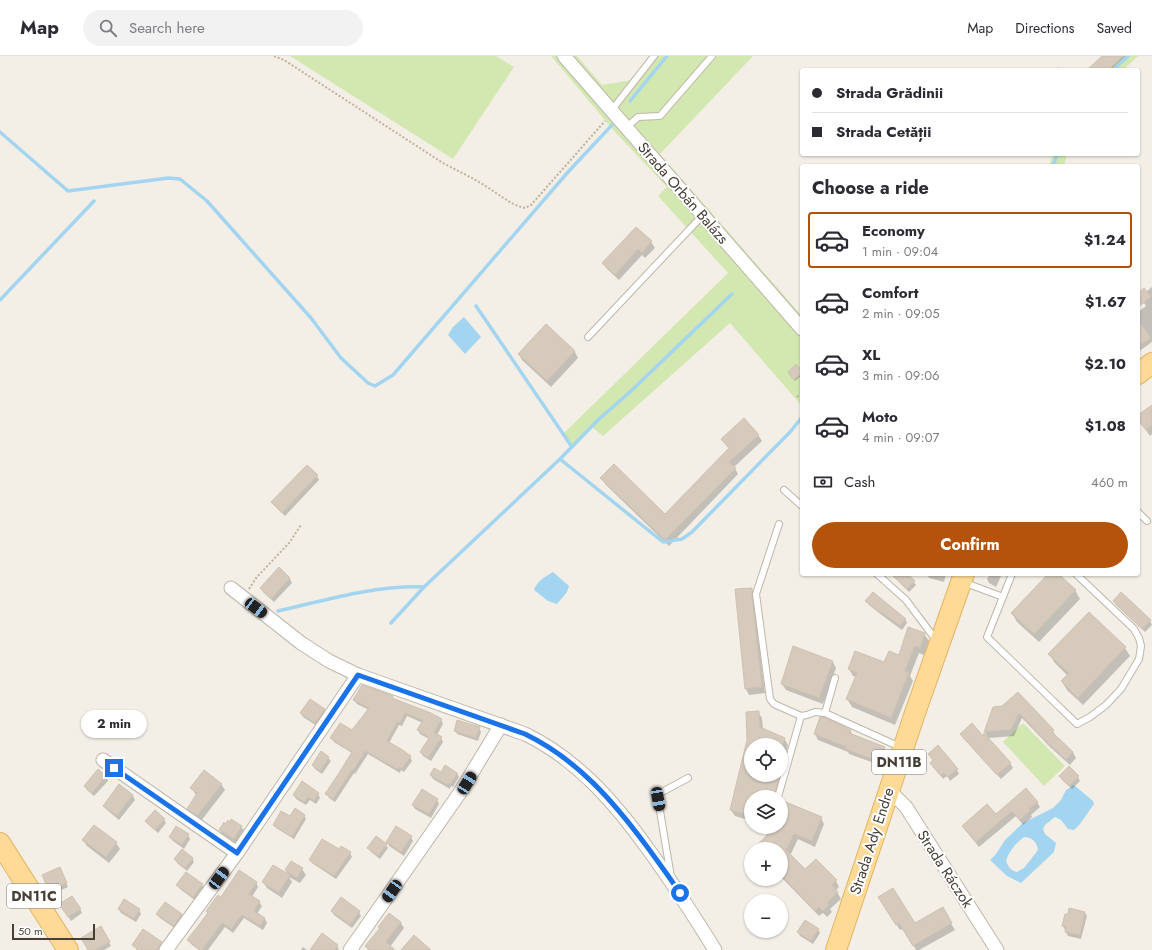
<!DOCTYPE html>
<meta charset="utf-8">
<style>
:root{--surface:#fff;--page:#f2f2f3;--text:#2b2b33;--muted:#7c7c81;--line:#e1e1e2;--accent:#b45309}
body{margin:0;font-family:Jost,sans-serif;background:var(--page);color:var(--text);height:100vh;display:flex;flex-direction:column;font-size:15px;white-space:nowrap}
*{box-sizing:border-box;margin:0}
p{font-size:13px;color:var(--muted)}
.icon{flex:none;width:22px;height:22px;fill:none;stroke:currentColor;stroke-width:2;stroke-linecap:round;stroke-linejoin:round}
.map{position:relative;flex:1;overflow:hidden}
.sheet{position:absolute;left:800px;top:108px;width:340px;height:412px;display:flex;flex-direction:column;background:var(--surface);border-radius:4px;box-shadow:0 1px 3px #0004}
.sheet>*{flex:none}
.hud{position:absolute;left:800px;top:12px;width:340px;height:88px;border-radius:4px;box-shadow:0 1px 3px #0004;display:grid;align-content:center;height:88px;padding:0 12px;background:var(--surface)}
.fabs{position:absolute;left:744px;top:682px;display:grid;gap:8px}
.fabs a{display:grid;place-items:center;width:44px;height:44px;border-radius:50%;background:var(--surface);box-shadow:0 1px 3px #0004;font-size:20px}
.scale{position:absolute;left:12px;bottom:10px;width:83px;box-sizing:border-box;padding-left:4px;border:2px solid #473f36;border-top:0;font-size:11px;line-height:14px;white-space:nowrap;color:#473f36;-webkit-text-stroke:3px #fff;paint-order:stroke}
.end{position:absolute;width:18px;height:18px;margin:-9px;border:5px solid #1a73e8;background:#fff;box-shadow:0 0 0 2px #fff}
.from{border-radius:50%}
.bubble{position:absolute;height:28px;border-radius:14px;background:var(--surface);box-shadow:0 1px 3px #0004;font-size:13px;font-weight:700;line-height:28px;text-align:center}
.car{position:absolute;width:12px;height:24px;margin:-12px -6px;border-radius:5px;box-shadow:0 0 3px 1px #0007;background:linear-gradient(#222 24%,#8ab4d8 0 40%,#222 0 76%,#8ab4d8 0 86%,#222 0)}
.hud b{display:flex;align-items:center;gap:14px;height:38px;font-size:15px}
.hud b+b{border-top:1px solid var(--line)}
.hud i{width:10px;height:10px;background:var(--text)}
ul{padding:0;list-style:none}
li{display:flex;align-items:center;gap:12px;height:56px;margin:0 8px 6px;padding:0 4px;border:2px solid transparent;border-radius:4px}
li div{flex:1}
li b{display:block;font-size:15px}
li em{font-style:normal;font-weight:700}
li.active{border-color:var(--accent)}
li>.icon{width:36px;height:36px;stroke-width:1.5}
h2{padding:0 12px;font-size:18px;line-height:48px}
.pay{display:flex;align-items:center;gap:10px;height:44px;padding:0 12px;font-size:15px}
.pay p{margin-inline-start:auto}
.action{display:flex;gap:8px;margin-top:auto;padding:8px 12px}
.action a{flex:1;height:46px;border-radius:24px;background:var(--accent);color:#fff;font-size:16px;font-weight:700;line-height:46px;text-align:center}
header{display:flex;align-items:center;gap:24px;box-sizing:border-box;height:56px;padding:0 20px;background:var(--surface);border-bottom:1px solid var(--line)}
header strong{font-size:19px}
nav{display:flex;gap:22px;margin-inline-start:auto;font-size:14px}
.search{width:280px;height:36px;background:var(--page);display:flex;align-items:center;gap:10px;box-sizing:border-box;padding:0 14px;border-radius:22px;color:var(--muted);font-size:15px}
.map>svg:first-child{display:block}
.green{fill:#d2e8b0}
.water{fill:#a3d5f0;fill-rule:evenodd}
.shadow{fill:#0003;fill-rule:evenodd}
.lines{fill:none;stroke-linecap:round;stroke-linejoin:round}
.stream{stroke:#a3d5f0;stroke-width:3.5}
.building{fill:#d5cabc;stroke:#d0c1b0}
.lane-casing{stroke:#bfb6aa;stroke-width:8}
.street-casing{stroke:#bfb6aa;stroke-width:15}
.primary-casing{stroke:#e3b665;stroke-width:22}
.path{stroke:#c1b19b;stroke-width:2;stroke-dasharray:2 2;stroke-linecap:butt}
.lane{stroke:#fff;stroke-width:6}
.street{stroke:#fff;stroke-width:13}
.primary{stroke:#feda96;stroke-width:20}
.route{stroke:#1a73e8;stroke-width:5}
.labels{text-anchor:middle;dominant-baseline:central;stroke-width:4;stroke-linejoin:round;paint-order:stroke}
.shield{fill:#fff;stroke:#7e7972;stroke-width:1}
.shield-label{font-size:14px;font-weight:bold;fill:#473f36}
.street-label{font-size:15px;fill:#473f36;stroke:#fff}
</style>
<header>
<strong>Map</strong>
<div class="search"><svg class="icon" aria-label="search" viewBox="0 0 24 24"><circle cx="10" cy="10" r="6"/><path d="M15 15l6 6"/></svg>Search here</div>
<nav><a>Map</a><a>Directions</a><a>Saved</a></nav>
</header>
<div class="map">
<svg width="1152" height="894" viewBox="0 0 1152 894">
<rect width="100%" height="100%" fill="#f3efe7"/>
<g class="green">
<path d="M290 0H496L514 11 453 103Z"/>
<path d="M551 0H577L602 29 632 24 651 0H753L660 98 802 260V350L730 267 603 380 592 371 574 391 564 377 728 217 658 140 667 131 615 76Z"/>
<path d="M1124 0H1138L1123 14H1109Z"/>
<path d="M1053 98H1067L1064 110H1049Z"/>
<path d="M1023 667 1065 710 1044 730 1003 686Z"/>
</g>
<g class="water">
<path d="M464 261 481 281 465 298 448 279 453 271Z"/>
<path d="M553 516 569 530 567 536 557 548 548 545 534 534C536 526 546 520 553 516Z"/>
<path d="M1074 729 1093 745 1094 748 1080 768 1074 774 1068 773 1061 764 1055 761 1045 769 1043 773 1045 778 1056 787 1054 796 1021 827 1007 820 990 804 996 798 1005 784 1023 767 1053 752 1061 744 1066 734ZM1024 781C1032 781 1037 786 1038 794L1024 812 1017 816C1011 815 1008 810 1006 805 1009 795 1016 787 1024 781Z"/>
</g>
<g class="shadow">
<path d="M1103 0H1129L1114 14H1095Z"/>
<path d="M1058 11 1061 14H1055Z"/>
<path d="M651 186 655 192 645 202 642 199 619 224 607 213 603 207Z"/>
<path d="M1152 231V286L1138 296V256L1146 250 1138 238 1146 236Z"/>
<path d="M546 269 575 296 578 302 551 331 522 304 519 298Z"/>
<path d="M802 316V319L795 325 790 318Z"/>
<path d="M1152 350V378L1150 380 1141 367 1138 363V361Z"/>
<path d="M758 379 762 385 734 411 738 418 669 490 605 428 602 422 665 459 729 393 722 383Z"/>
<path d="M307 410 317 420 319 424 285 460 272 447Z"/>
<path d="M279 513 290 523 292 527 274 546 263 536 261 532Z"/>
<path d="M891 518H907L916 529 909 536Z"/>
<path d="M927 518H946L944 526 929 522Z"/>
<path d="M990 518H1002L996 531 989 527 987 523Z"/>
<path d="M1049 518H1057L1075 534 1080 543 1039 586 1017 566 1012 557Z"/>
<path d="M752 533 755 539 754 545 765 637 749 639 746 633Z"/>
<path d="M867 545 905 563 907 567 902 574 883 560 869 549Z"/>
<path d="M1114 545 1150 565 1152 569 1145 576 1116 549Z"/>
<path d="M1089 557 1125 592 1130 600 1083 649 1067 634 1062 626 1068 620 1054 606 1050 598Z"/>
<path d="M924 578 929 585 924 599 919 597 910 620 913 625 895 669 852 651 847 643 856 621 853 620 849 613 885 608 899 600Z"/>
<path d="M833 606 836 612 823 648 786 634 782 628Z"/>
<path d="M1018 637 1053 675 1056 680 1073 696 1076 702 1070 709 1050 691 1022 662 1014 680 988 682 985 676 994 652 1003 651Z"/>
<path d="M392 641 394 644 441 664 443 668 437 679 441 682 443 686 431 705 423 700 421 696 429 683 420 678 418 674 423 667 407 660 402 670 399 669 389 687 410 701 412 705 404 716 401 714 400 717 368 698 355 718 354 717 335 746 329 742 327 738 352 697 334 686 332 682 352 676 369 654 357 648 354 644Z"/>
<path d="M324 654 326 658 317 670 303 661 301 657Z"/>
<path d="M758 656 762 662 763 673 784 682 788 689 786 697 789 701 778 741H751V765L735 760 731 754ZM751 689H781V719H751Z"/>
<path d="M821 662 850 674 853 680 884 692 887 697 883 710 849 698 848 696 818 684 815 678Z"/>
<path d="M479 672 481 676 478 685 457 678 455 674Z"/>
<path d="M961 678 1010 707 1013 712 1001 723 964 683Z"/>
<path d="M328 702 331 705 322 718 315 713 313 709Z"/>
<path d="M934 711 957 714 959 718 950 725 947 720 943 723Z"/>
<path d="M98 714 106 721 108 725 94 740 87 734 85 730Z"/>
<path d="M442 717H457L459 721 453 731 451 730 450 733 433 723 431 719Z"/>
<path d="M1060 720 1078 721 1080 725 1072 733 1062 724Z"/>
<path d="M221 728 225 734 201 765 192 759 189 753 197 740 191 732Z"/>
<path d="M119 730 133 740 135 744 119 764 106 753 104 750Z"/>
<path d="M318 738 320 742 316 748 310 744 306 749 296 743 294 739Z"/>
<path d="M437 744 439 748 431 762 415 753 413 749Z"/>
<path d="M781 745 821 762 824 768 815 791 798 783 790 800 805 815 836 825 839 831 836 834 841 843 830 853 832 856 827 861 823 857 819 860 781 821V793H756L776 772 773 771H781Z"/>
<path d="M1037 746 1040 751 1031 759 1032 761 1023 769 1016 760 979 791 966 775 963 770Z"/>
<path d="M304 760 306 763 294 783 276 772 274 769Z"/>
<path d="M164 764 166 767 158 777 149 769 146 765Z"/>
<path d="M226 769 241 771 244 774 236 787 222 778 220 774Z"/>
<path d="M188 779 190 783 184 793 173 785 170 781Z"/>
<path d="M411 781 413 785 404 800 389 790 387 786Z"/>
<path d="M83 784 116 787 120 793 109 807 87 790Z"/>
<path d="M386 789 388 792 380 803 371 796 369 792Z"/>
<path d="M339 795 350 797 352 801 336 823 312 807 310 804Z"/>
<path d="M192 802 194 806 187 815 177 807 175 803Z"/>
<path d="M291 806 302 813 306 819 300 827 289 821 292 826 282 842 267 832 263 826 289 820 286 814Z"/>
<path d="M61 816 68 831 52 838 43 820Z"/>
<path d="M256 826 258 831 252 841 259 846 262 850 257 858 265 863 267 867 263 874 244 862 233 877 225 871 208 894H199L191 888 189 884 208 857 207 855 221 843Z"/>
<path d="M178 829H202L204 832 196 845 180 833Z"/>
<path d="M883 848 915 868 942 853 955 874 919 894H916L904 872 900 874Z"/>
<path d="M63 853H80L82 857 71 865Z"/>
<path d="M119 853 139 854 141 858 136 866 121 857Z"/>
<path d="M332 855 359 856 361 860 352 872 334 859Z"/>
<path d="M1085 857 1087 860 1081 883 1068 880 1066 876 1067 874H1065L1063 870Z"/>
<path d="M157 858 182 859 184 862 176 873 160 862Z"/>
<path d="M389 859 401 867 404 872 390 891 393 894H368L366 890 380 873V871Z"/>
<path d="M100 871 111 890 104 894H89Z"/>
<path d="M818 873 820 877 813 888 800 880 798 876Z"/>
<path d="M161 887 163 890 161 894H137L133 889Z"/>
<path d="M337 889 339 894H311Z"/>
<path d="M303 891 307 894H301Z"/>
</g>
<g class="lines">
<g class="stream">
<path d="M1113 14 1128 0"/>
<path d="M630 45 667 0"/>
<path d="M0 76 68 135 168 122 180 123 207 145 311 262 341 302 368 327 375 330 393 319 568 116 612 69"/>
<path d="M1053 110 1057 98"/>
<path d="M0 244 94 145"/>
<path d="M476 250 572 391"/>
<path d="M560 403 599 363 631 335 732 238"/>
<path d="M278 555C326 544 375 529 424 531"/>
<path d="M391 567 424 531 560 403 663 486 682 483 692 476 791 375 802 361"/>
</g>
</g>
<g class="building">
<path d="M1102 0H1123L1108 14H1087Z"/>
<path d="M636 171 652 185 642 197 638 193 615 219 602 207Z"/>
<path d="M1144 232 1151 241 1138 251V237Z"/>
<path d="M1138 264 1151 282 1142 288 1138 283Z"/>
<path d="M546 268 575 295 547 325 518 298Z"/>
<path d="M796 308 802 315V317L794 324 788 316Z"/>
<path d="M1152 349V369L1146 374 1138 364V359Z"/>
<path d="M744 362 759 379 729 406 736 412 665 484 600 422 614 408 665 458 729 392 721 383Z"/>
<path d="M307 409 318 419 282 457 271 446Z"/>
<path d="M279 511 290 522 271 543 260 532Z"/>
<path d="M891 518H908L915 525 907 533Z"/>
<path d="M1048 518H1059L1076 534 1034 578 1011 557Z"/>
<path d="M752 532V539L762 631 745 633 735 533Z"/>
<path d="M873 536 906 563 900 570 881 556 880 557 865 545Z"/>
<path d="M1121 536 1151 564 1142 573 1113 545Z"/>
<path d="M1089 556 1126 591 1078 642 1061 625 1069 617 1048 598Z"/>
<path d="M908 571 925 577 920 592 915 590 905 615 909 617 891 662 846 643 857 617 848 613 855 595 884 606 889 595 899 599Z"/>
<path d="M793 590 833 605 819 642 781 628Z"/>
<path d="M362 629 393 640 392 642 431 657 442 663 434 676 442 681 428 702 420 696 429 682 417 674 423 664 405 657 400 667 397 666 387 685 401 693 411 700 402 713 399 711 397 713 365 695 353 715 352 714 333 743 325 738 339 717 352 696 330 682 340 667 352 674 369 652 353 644Z"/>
<path d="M1018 636 1054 674 1052 676 1073 696 1066 704 1046 685 1019 657 1011 674 984 676 993 651 1002 650Z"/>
<path d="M310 643 325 653 315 667 300 657Z"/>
<path d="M759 655 760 671 785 682 783 689H751V719H780L774 741H751V760L730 754 747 684 746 656Z"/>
<path d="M820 661H824L851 674 849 677 885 691 880 706 845 693 846 691 814 678Z"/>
<path d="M457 664 480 671 476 682 454 675Z"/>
<path d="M972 667 983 680 984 677 1011 707 997 719 960 678Z"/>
<path d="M938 689 958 713 948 721 944 717 940 719 930 707 933 704 928 698Z"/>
<path d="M321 695 329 701 320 715 312 709Z"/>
<path d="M445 709 457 717 451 728 449 727 447 729 430 719 434 712 441 716Z"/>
<path d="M1069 710 1079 720 1069 730 1059 720Z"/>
<path d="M98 713 106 720 92 737 84 730Z"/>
<path d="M204 714 222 728 197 760 187 753 197 737 190 732Z"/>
<path d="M302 725 319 737 314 745 308 741 304 746 293 739Z"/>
<path d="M119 728 133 739 117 760 103 750Z"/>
<path d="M1026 732 1038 746 1029 753 1030 755 1020 764 1012 755 976 786 962 770 987 748 996 758Z"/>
<path d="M422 733 438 743 429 758 412 749Z"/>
<path d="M781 744 822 761 812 785 794 778 787 793H785L805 813 816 803 837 824 832 829 838 836 827 847 829 849 823 855 819 851 815 855 781 819V793H753L775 771H781Z"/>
<path d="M295 752 305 759 292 781 273 769 281 755 290 760Z"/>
<path d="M155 754 165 763 155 774 145 765Z"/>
<path d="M231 763 242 770 234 783 219 774 224 766 226 768 228 764 230 766Z"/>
<path d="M94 769 117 786 106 801 82 784Z"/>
<path d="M176 770 189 778 182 789 169 781Z"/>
<path d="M396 770 412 780 401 796 386 786Z"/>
<path d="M376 780 387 788 378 800 367 792Z"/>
<path d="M322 783 339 793 341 790 351 796 334 820 309 804Z"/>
<path d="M182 793 193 802 185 812 174 803Z"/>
<path d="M291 805 303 812 297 822 285 814Z"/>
<path d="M273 809 290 819 279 837 262 826Z"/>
<path d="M60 811 67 827 49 835 42 819Z"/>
<path d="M239 814 257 826 249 838 260 845 254 855 265 862 260 870 242 859 231 873 222 867 202 894H201L187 884 208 857 206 855 218 839 221 841Z"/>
<path d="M186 816 203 828 193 841 176 829Z"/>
<path d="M893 832 915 867 943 851 952 867 913 890 899 867 896 869 878 841Z"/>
<path d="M72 840 81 853 68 861 59 848Z"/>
<path d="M341 841 360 855 350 869 331 855Z"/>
<path d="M124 843 140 853 134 863 118 853Z"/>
<path d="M165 846 182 858 174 870 156 858Z"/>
<path d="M1069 852 1085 856 1080 879 1065 876 1066 871 1062 870 1065 858H1068Z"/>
<path d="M389 857 401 866 386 886 395 894H370L365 890 380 872 378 871Z"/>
<path d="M805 864 819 873 811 885 797 876Z"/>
<path d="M101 870 110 886 96 894H88L81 882Z"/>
<path d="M143 873 162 886 157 894H139L132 889Z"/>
<path d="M322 877 338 889 334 894H310Z"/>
<path d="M414 879 431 894H401Z"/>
</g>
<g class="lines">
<g class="lane-casing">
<g id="lane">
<path d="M611 55 654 0"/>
<path d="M626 72 638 61 660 60 712 0"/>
<path d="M588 281 703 159"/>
<path d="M784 434 802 450"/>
<path d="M1138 456 1147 465"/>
<path d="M779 468 756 538 770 643 774 648 801 660 807 659 815 656 825 657 900 691"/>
<path d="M877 518 906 544 936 584"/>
<path d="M1012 518 987 581 1077 668 1090 661 1106 649 1121 633 1139 603 1140 597 1141 590 1139 582 1134 573 1076 518"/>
<path d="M963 526 1003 541"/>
<path d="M825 657 835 622"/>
<path d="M778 741 801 660"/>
<path d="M671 821 658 743 659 739 662 736 688 722"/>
</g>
</g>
<g class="street-casing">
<g id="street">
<path d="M564 0 802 273"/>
<path d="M231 532 301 587 329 605 358 619 525 678C577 703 615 747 648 793 672 826 694 860 715 894"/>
<path d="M103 704 237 797"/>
<path d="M889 734 906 751 997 894"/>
<path d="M166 894 237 797 358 619"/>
<path d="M350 894 459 738 501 669"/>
</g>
</g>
<g class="primary-casing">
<g id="primary">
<path d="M1138 318 1152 307"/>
<path d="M0 787 68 894"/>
<path d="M836 894 915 657 964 518"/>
</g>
</g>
<g class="path">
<path d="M274 0 284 4 443 107C458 115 473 122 487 131 500 139 511 149 525 152L531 149 605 65"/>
<path d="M797 341 802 337"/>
<path d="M249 533 256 522 289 487 301 469"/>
</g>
<use href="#lane" class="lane"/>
<use href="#street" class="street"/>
<use href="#primary" class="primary"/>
</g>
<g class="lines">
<path class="route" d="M114 712 237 797 358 619 525 678C577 703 614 746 648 792 659 807 670 822 680 837"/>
</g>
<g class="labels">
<g class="shield">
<rect x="872" y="694" width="54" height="24" rx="3"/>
<rect x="7" y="828" width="54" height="24" rx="3"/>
</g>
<g class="shield-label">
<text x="899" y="706">DN11B</text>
<text x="34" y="840">DN11C</text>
</g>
<g class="street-label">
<text transform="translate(683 137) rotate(49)">Strada Orbán Balázs</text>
<text transform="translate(872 785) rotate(-72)">Strada Ady Endre</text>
<text transform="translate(945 813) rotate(57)">Strada Ráczok</text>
</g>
</g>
</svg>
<div class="fabs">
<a><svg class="icon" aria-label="locate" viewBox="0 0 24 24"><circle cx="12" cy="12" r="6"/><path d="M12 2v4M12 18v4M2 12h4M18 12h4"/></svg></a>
<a><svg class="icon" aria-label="layers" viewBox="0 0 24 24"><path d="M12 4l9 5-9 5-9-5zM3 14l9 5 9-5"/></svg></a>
<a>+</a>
<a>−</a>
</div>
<div class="scale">50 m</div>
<i class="end from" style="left:680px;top:837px"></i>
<i class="end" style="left:114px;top:712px"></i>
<div class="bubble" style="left:81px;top:654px;width:66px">2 min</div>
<i class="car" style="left:256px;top:552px;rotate:127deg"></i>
<i class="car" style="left:467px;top:727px;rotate:32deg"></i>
<i class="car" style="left:658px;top:743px;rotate:170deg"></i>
<i class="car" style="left:219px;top:822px;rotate:37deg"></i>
<i class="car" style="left:392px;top:835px;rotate:215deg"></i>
<div class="hud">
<b><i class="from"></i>Strada Grădinii</b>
<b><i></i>Strada Cetății</b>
</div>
<section class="sheet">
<h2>Choose a ride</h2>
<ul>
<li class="active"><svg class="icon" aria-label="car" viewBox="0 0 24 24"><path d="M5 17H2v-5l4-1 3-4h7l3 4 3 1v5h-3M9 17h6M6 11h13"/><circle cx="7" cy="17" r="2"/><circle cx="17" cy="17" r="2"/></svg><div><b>Economy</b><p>1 min · 09:04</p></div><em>$1.24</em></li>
<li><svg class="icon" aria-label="car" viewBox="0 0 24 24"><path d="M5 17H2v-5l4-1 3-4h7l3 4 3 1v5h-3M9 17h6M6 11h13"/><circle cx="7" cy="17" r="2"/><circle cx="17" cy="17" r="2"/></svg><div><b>Comfort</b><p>2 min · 09:05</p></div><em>$1.67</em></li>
<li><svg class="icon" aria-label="car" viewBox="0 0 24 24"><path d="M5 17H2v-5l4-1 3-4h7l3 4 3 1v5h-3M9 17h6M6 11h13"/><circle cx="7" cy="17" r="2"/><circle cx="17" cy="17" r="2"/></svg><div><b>XL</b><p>3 min · 09:06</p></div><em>$2.10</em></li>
<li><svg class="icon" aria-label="car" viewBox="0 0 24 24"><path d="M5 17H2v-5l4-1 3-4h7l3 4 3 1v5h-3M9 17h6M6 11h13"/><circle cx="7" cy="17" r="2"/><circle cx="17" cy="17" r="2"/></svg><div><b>Moto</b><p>4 min · 09:07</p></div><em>$1.08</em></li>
</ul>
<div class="pay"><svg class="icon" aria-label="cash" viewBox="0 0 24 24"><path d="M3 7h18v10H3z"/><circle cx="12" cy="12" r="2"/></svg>Cash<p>460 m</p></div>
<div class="action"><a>Confirm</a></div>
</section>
</div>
